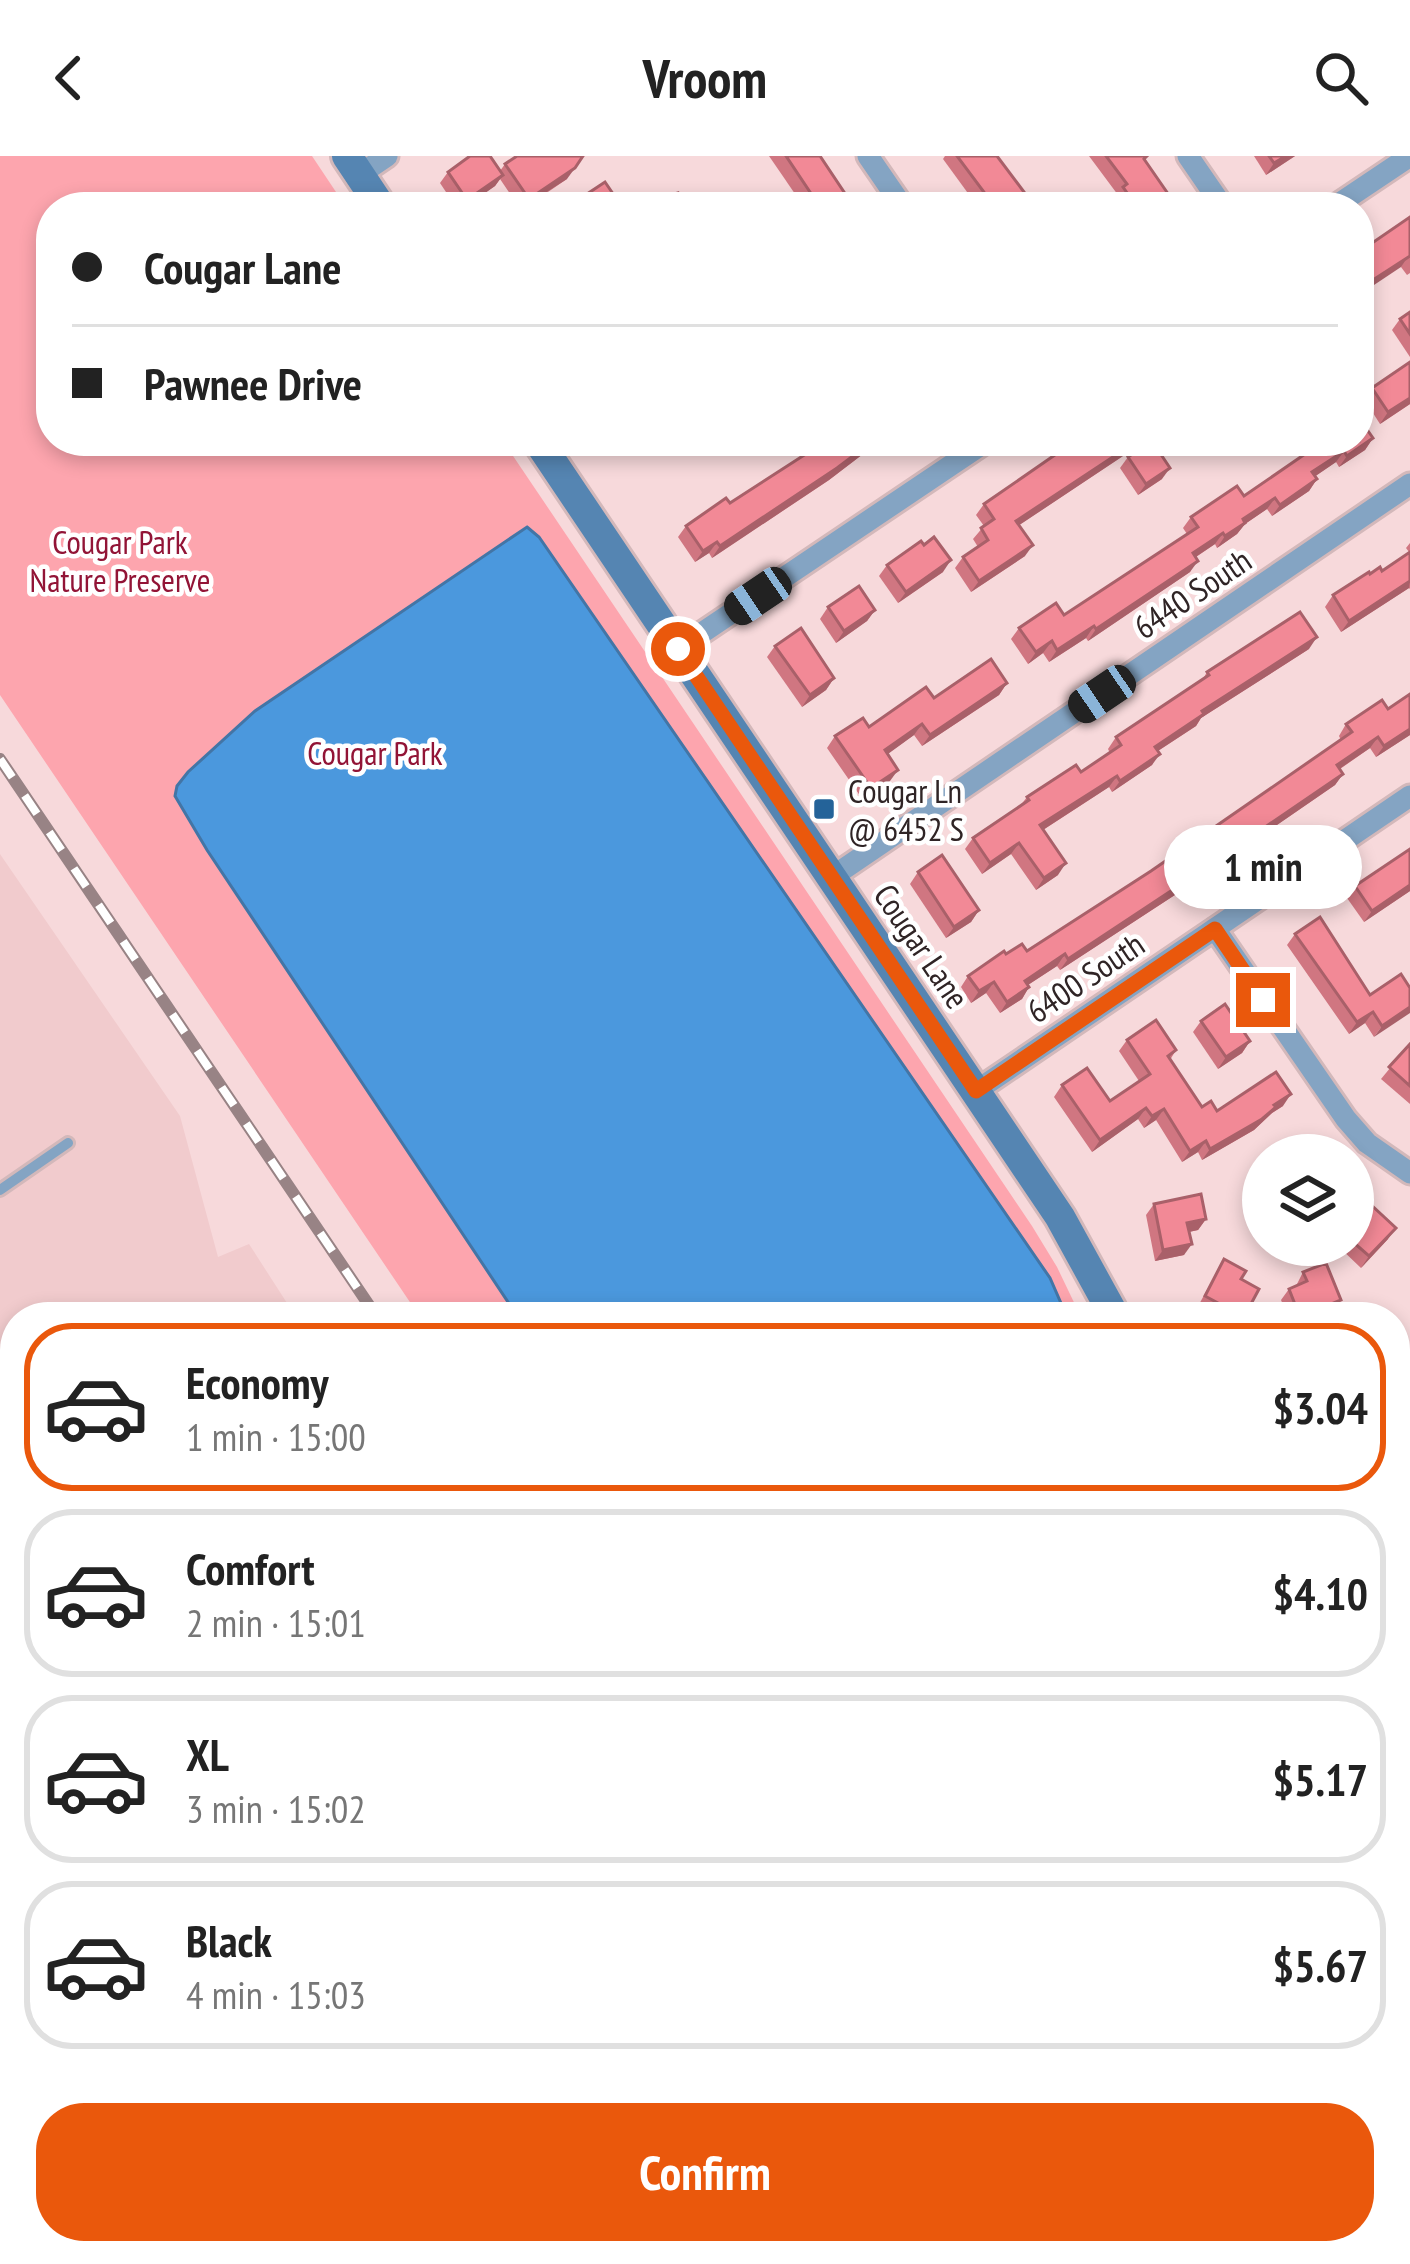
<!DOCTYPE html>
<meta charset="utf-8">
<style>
:root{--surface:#fff;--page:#f6f6f6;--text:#222;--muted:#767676;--line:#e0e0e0;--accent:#ea580c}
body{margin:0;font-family:"PT Sans Narrow",sans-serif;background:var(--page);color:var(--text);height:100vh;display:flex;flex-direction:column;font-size:45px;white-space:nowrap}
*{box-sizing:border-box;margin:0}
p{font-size:39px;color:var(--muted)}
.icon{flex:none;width:66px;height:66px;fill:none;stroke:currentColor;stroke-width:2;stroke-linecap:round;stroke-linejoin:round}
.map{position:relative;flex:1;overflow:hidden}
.details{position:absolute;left:0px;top:1146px;width:1410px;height:963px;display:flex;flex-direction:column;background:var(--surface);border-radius:48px 48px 0 0;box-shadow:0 6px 18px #0003}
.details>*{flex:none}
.banner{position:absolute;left:36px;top:36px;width:1338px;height:264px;border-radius:48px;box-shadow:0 6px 18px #0003;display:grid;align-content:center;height:264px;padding:0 36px;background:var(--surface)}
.fabs{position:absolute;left:1242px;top:978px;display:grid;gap:24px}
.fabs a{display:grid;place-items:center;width:132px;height:132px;border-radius:50%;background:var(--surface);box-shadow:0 6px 18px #0003;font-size:60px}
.end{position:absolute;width:54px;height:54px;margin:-27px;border:15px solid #ea580c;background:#fff;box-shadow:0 0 0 6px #fff}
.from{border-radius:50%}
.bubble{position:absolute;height:84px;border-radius:42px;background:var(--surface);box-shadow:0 6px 18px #0003;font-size:39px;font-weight:700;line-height:84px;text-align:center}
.car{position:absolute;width:36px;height:72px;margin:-36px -18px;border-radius:15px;box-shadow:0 0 9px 3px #0007;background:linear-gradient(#222 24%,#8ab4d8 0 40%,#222 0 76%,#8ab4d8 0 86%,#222 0)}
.banner b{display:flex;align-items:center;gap:42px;height:114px;font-size:45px}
.banner b+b{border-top:3px solid var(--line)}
.banner i{width:30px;height:30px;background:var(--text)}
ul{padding:21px 0 0;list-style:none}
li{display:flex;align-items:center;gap:36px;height:168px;margin:0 24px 18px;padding:0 12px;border:6px solid var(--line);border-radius:48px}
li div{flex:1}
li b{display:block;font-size:45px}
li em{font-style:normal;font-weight:700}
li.on{border-color:var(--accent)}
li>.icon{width:108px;height:108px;stroke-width:1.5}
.action{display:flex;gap:24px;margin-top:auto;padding:24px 36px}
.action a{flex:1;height:138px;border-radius:48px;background:var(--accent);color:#fff;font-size:48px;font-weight:700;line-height:138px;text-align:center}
header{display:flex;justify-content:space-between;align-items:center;height:156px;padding:0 36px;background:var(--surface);font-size:54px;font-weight:700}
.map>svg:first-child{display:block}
.built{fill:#f1cbcd}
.green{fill:#fda5ae}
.water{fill:#4b98dd;stroke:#4375a6;stroke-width:3}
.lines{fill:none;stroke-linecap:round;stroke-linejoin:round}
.lane-casing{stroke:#d3b8ba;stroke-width:16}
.street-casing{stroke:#d3b8ba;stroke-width:27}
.secondary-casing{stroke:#d3b8ba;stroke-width:36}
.lane{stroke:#84a4c3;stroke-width:10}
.street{stroke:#84a4c3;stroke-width:21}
.secondary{stroke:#5585b2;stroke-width:30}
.rail-casing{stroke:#988385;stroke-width:12}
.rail{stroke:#fff;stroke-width:8;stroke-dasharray:22;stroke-linecap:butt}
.wall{fill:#d07681}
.shaded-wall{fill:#a96069}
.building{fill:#f28996;stroke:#a96069;stroke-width:3}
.route{stroke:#ea580c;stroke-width:15}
.poi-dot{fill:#246399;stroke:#fff;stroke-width:4.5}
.labels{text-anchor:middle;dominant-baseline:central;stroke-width:9;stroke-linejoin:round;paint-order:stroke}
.park-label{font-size:33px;fill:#921436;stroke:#fff}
.street-label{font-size:33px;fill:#2f2425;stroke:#fff}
.poi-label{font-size:33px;fill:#2f2425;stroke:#fff;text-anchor:start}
</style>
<header><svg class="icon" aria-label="back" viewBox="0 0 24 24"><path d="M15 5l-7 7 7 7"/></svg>Vroom<svg class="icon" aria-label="search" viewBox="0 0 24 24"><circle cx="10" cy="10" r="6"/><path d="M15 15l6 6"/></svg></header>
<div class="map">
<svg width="1410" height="2108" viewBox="0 0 1410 2108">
<rect width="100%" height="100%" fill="#f7d9db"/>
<path class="built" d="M0 698 180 960 218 1101 249 1088 296 1161H15V2094H859L865 2108H0Z"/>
<path class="green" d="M0 0H312L346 51H51V285H503L1032 1070 1057 1111 1081 1161H420L0 539Z"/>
<path class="water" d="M527 371 539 381 1050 1122 1067 1161H518L207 694 175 640 177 630 188 616 255 555Z"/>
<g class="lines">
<g class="lane-casing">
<g id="lane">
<path d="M0 1034 68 987"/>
<path d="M0 1310 11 1326 3 1353 0 1355"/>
<path d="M744 2094 754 2108"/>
<path d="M570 2108 590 2094"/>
<path d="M1100 2108 1101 2101 1108 2094"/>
</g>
</g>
<g class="street-casing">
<g id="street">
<path d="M868 0 903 51"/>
<path d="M1188 0 1223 51"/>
<path d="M359 19 387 0"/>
<path d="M1334 51 1410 0"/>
<path d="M678 493 987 285"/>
<path d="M832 721 1410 328"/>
<path d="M1215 773 1346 963 1367 987 1410 1017"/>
<path d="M976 935 1410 640"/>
<path d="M1395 1293 1410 1291"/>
<path d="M1395 1531 1410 1532"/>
<path d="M1395 2085 1410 2080"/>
</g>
</g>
<g class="secondary-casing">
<g id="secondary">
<path d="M347 0 381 51"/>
<path d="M538 285 1060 1061 1115 1161"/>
<path d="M1153 2094 1157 2108"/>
</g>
</g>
<use href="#lane" class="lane"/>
<use href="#street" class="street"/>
<use href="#secondary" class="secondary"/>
<g class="rail-casing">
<g id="rail">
<path d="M0 603 377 1161"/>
<path d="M923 2094 930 2108"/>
</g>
</g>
<use href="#rail" class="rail"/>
</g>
<g class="wall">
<path d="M769 0H820L854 51H804Z"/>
<path d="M945 0H997L1029 51H978L943 3Z"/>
<path d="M1089 0H1147L1145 4 1171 42 1182 51H1121L1115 42 1118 39Z"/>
<path d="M1254 0H1295L1266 19Z"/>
<path d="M505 8 567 23 526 51H519L500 23 495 30 465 51H456L440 27 448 16 500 15Z"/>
<path d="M587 38 622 51H580L579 50Z"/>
<path d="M1410 61V117L1407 119 1401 111Z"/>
<path d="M1410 156V201L1392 174 1400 163Z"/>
<path d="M1410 206V248L1380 268 1364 243 1372 232Z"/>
<path d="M1373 282 1365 294 1339 311 1336 306 1315 320 1317 323 1309 335 1272 360 1267 353 1245 368 1237 378 1217 392 1215 388 1196 401 1190 416 1088 485 1086 482 1049 506 1043 497 1028 508 1011 483 1019 472 1064 459 1187 378 1183 372 1191 361 1244 340 1310 295 1303 285H1359Z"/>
<path d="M614 285H647L624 300Z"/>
<path d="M819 285H880L829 324 712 402 709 397 695 406 678 381 686 370 730 347 817 290Z"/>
<path d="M1123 300 1019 369 1025 400 971 436 955 412 963 401 978 391 973 383 984 370 976 359 984 348Z"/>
<path d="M1128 301 1162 323 1138 339 1120 312Z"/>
<path d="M1410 387V433L1409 432 1341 476 1325 451 1333 439 1370 418 1382 415 1409 396 1406 392Z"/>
<path d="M887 409 943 416 898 447 879 420Z"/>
<path d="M828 451 875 454 867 465 836 487 820 463Z"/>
<path d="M775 490 834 522 826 534 802 551 767 501Z"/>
<path d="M1309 493 1201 562 1196 570 1158 595 1152 609 1112 636 1109 631 1043 674 1058 719 1036 734 1011 698 982 718 965 693 973 682 1020 650 1027 641 1081 616 1110 597 1108 593 1116 581 1203 523 1207 516Z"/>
<path d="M1007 527 999 539 922 590 914 579 887 598 890 625 863 644 827 592 835 580 869 571 934 542Z"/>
<path d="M1410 538V579L1376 601 1370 592 1340 613 1343 618 1335 629 1181 735 1060 814 1057 810 1028 829 1029 831 1022 843 1000 857 986 837 971 847 961 831 968 820 1006 798 1027 795 1151 715 1341 584 1339 580 1346 568 1388 553Z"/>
<path d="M918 716 979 754 971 766 946 782 910 728Z"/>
<path d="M1355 730 1410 735 1364 766 1347 742Z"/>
<path d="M1295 778 1370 839 1410 832 1374 881 1365 867 1349 878 1287 789Z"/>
<path d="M1201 865 1250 885 1242 897 1218 913 1193 876Z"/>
<path d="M1127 884 1176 894 1170 904 1202 951 1217 955 1283 950 1272 957 1254 974 1202 1004 1198 996 1182 1006 1156 964 1144 972 1138 963 1092 996 1054 941 1062 929 1110 945 1139 925 1119 895Z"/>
<path d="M1410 888V948L1381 923Z"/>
<path d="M1368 1046 1388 1083 1361 1112 1339 1091 1340 1089H1353V1063Z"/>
<path d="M1154 1048 1206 1063 1198 1074 1189 1076 1184 1099 1155 1105 1146 1059Z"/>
<path d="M1224 1103 1241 1123 1244 1161H1214L1197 1152Z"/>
<path d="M1303 1116 1341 1144 1333 1156 1320 1161H1288L1281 1144 1289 1133 1296 1130Z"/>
<path d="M1410 1203V1236H1406Z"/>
<path d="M1399 1333 1410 1334V1386L1395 1384V1339Z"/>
<path d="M1410 1850V1881L1396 1868Z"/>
<path d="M15 1892V1953L0 1931V1905Z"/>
<path d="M1231 2094H1288L1295 2108H1229L1226 2101Z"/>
</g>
<g class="shaded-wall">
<path d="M1286 0H1295L1266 19 1274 7Z"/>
<path d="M575 12 567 23 523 51 529 43Z"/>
<path d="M503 19 495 30 465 51H462L467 44Z"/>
<path d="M1409 99 1401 111 1359 139V133Z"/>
<path d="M1410 242V248L1380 268 1388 256Z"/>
<path d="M1373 282 1365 294 1339 311 1347 300Z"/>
<path d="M638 285H647L624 300 632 289Z"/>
<path d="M873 285H880L829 324 712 402 720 390Z"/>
<path d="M1131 289 1123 300 1009 376 1016 365Z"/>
<path d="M1344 295 1336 306 1304 328 1312 316Z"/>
<path d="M1170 312 1162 323 1138 339 1146 328Z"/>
<path d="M1317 323 1309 335 1272 360 1280 349Z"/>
<path d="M1275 342 1267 353 1245 368 1237 378 1217 392 1225 380 1243 363Z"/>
<path d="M1223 377 1215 388 1185 408 1193 397Z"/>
<path d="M717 386 709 397 695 406 703 395Z"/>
<path d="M1033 389 1025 400 971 436 979 425Z"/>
<path d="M951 404 943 416 898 447 906 436Z"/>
<path d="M1198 405 1190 416 1088 485 1096 473Z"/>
<path d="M1410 425 1409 432 1341 476 1349 465Z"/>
<path d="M875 454 867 465 836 487 844 475Z"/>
<path d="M1094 470 1086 482 1049 506 1057 494Z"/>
<path d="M1317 481 1309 493 1201 562 1196 570 1147 602 1155 591 1202 555Z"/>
<path d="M1052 485 1043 497 1028 508 1036 496Z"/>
<path d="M834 522 826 534 802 551 810 539Z"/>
<path d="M1007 527 999 539 922 590 930 579Z"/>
<path d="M922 568 914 579 877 606 885 594Z"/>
<path d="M1410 573V579L1376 601 1384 590Z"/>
<path d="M1378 581 1370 592 1329 620 1337 609Z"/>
<path d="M1160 598 1152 609 1112 636 1120 625Z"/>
<path d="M898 614 890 625 863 644 871 632Z"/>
<path d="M1343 618 1335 629 1181 735 1060 814 1068 803Z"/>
<path d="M1117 620 1109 631 1032 681 1040 669Z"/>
<path d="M1019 687 1011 698 982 718 990 707Z"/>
<path d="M1066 707 1058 719 1036 734 1044 722Z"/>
<path d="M1410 729V735L1364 766 1372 755Z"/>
<path d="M979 754 971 766 946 782 954 771Z"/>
<path d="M1065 798 1057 810 1017 836 1025 825Z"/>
<path d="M994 826 986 837 971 847 979 835Z"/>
<path d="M1029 831 1022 843 1000 857 1007 846Z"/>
<path d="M1410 851V857L1374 881 1382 870Z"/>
<path d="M1373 856 1365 867 1349 878 1357 866Z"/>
<path d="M1250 885 1242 897 1218 913 1226 901Z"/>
<path d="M1291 938 1283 950 1272 957 1254 974 1202 1004 1210 993Z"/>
<path d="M1146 952 1138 963 1092 996 1100 984Z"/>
<path d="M1164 953 1156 964 1144 972 1152 960Z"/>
<path d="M1206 985 1198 996 1182 1006 1190 995Z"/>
<path d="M1206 1063 1198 1074 1179 1078 1187 1067Z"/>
<path d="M1396 1072 1388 1083 1361 1112 1369 1100Z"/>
<path d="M1192 1088 1184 1099 1155 1105 1163 1094Z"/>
<path d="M1341 1144 1333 1156 1320 1161H1301Z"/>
<path d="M1396 1372 1410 1373V1386L1395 1384Z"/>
<path d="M1395 1459 1407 1460 1399 1471H1395Z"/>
<path d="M1407 1463H1410V1475L1399 1474Z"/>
<path d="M15 1488V1500L0 1510V1498Z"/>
<path d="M15 1590V1601L0 1612V1600Z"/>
<path d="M1395 1605 1410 1606V1618L1395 1617Z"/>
<path d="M104 2094H122L101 2108H83Z"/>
</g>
<g class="building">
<path d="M470 0H490L503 19 467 44 448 16Z"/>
<path d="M517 0H583L575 12 529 43 505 8Z"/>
<path d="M786 0H820L854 51H820Z"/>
<path d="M957 0H997L1027 40 1023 43 1029 51H995Z"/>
<path d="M1106 0H1147L1144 3 1171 42 1174 39 1182 51H1137L1123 31 1127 28Z"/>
<path d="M1269 0H1286L1274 7Z"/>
<path d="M605 26 622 51H595L587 38Z"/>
<path d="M678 37 682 51H632Z"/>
<path d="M1410 61V100L1359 133V96Z"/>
<path d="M1410 156V178L1400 163Z"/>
<path d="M1410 206V242L1388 256 1372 232Z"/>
<path d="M1359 262 1373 282 1347 300 1344 295 1312 316 1317 323 1280 349 1275 342 1243 363 1245 367 1225 380 1223 377 1193 397 1198 405 1096 473 1094 470 1057 494 1052 485 1036 496 1019 472 1056 447 1064 459 1198 371 1191 361 1237 330 1244 340 1321 287 1319 285H1359Z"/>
<path d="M826 285H873L837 312 720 390 717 386 703 395 686 370 726 342 730 347Z"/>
<path d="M1075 285H1128L1131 289 1016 365 1033 389 979 425 963 401 988 384 981 372 994 363 984 348Z"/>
<path d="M1152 285 1170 312 1146 328 1128 301Z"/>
<path d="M934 381 951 404 906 436 887 409 921 385 924 389Z"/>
<path d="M1410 396V425L1349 465 1333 439 1369 416 1370 418 1380 411 1382 415Z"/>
<path d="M859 430 875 454 844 475 828 451Z"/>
<path d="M1300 456 1317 481 1202 555 1204 558 1155 591 1160 598 1120 625 1117 620 1040 669 1066 707 1044 722 1019 687 990 707 973 682 1029 644 1027 641 1076 609 1081 616 1121 589 1116 581 1209 519 1207 516Z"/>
<path d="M801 472 834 522 810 539 775 490Z"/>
<path d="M991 503 1007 527 930 579 922 568 885 594 898 614 871 632 835 580 863 562 869 571 926 531 934 542Z"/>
<path d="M1410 538V573L1384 590 1378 581 1337 609 1343 618 1189 723 1068 803 1065 798 1025 825 1029 831 1007 846 994 826 979 835 968 820 1004 795 1006 798 1022 788 1027 795 1151 715 1352 576 1346 568 1382 544 1388 553Z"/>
<path d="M1410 693V729L1372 755 1355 730Z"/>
<path d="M942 699 979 754 954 771 918 716Z"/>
<path d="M1320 761 1370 839 1401 818 1410 832V851L1382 870 1373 856 1357 866 1295 778Z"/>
<path d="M1225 848 1250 885 1226 901 1201 865Z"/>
<path d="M1156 864 1176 894 1168 900 1202 951 1211 945 1217 955 1276 916 1291 938 1274 949 1276 951 1262 963 1210 993 1206 985 1190 995 1164 953 1152 960 1146 952 1100 984 1062 929 1087 912 1110 945 1150 918 1127 884Z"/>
<path d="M1410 888V930L1389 911Z"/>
<path d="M1201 1038 1206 1063 1187 1067 1192 1088 1163 1094 1154 1048Z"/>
<path d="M1368 1046 1396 1072 1369 1100 1353 1086V1073L1359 1066 1354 1061Z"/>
<path d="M1224 1103 1246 1115 1241 1123 1259 1133 1244 1161 1205 1140Z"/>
<path d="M1326 1107 1341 1144 1300 1161 1289 1133 1307 1125 1303 1116Z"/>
<path d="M1399 1333 1410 1334V1373L1396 1372Z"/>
<path d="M1396 1425 1410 1426V1463H1407V1460L1395 1459Z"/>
<path d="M15 1434V1488L0 1498V1444Z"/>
<path d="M15 1535V1590L0 1600V1545Z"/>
<path d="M1395 1575 1410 1576V1606L1395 1605Z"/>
<path d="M1395 1659 1410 1668V1694L1398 1714 1395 1712Z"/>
<path d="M15 1892V1919L3 1901Z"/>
<path d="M1395 1949 1402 1992 1395 1993Z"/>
<path d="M15 2057V2094H104L83 2108H0V2067Z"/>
<path d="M646 2094H738L747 2108H626Z"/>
<path d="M1236 2094H1288L1295 2108H1243Z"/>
</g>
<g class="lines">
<path class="route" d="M678 493 976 935 1215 773 1263 844"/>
</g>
<rect class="poi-dot" x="812" y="641" width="24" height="24" rx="6"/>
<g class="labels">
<g class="park-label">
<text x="120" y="385">Cougar Park<tspan x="120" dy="38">Nature Preserve</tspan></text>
<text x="375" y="596">Cougar Park</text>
</g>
<g class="street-label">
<text transform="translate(1192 437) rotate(-34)">6440 South</text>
<text transform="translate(922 790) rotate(56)">Cougar Lane</text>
<text transform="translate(1085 821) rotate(-34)">6400 South</text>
</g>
<g class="poi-label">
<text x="848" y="634">Cougar Ln<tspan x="848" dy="38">@ 6452 S</tspan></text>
</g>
</g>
</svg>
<div class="fabs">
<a><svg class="icon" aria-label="layers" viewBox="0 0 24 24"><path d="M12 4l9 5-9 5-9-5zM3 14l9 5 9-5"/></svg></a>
</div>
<i class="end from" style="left:678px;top:493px"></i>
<i class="end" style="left:1263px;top:844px"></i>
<div class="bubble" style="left:1164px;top:669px;width:198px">1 min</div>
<i class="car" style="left:758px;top:440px;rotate:236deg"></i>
<i class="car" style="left:1102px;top:538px;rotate:236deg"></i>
<div class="banner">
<b><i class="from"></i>Cougar Lane</b>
<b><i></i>Pawnee Drive</b>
</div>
<section class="details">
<ul>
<li class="on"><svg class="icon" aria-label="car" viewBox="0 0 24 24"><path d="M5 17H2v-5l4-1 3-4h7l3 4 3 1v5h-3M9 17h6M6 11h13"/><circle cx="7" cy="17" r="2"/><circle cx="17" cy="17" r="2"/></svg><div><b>Economy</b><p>1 min · 15:00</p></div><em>$3.04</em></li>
<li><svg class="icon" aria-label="car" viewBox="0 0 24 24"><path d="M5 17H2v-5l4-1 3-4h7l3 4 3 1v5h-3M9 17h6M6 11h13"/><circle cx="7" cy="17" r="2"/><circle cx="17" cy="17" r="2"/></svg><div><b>Comfort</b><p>2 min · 15:01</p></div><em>$4.10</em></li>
<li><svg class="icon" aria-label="car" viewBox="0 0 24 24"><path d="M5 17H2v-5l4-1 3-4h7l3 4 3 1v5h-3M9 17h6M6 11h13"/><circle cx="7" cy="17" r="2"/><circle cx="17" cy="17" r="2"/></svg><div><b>XL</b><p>3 min · 15:02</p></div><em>$5.17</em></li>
<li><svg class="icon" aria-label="car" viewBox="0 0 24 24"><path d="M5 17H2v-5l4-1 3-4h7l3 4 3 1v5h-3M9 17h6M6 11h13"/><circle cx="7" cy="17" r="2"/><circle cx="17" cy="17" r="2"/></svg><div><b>Black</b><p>4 min · 15:03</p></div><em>$5.67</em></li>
</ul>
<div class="action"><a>Confirm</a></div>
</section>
</div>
